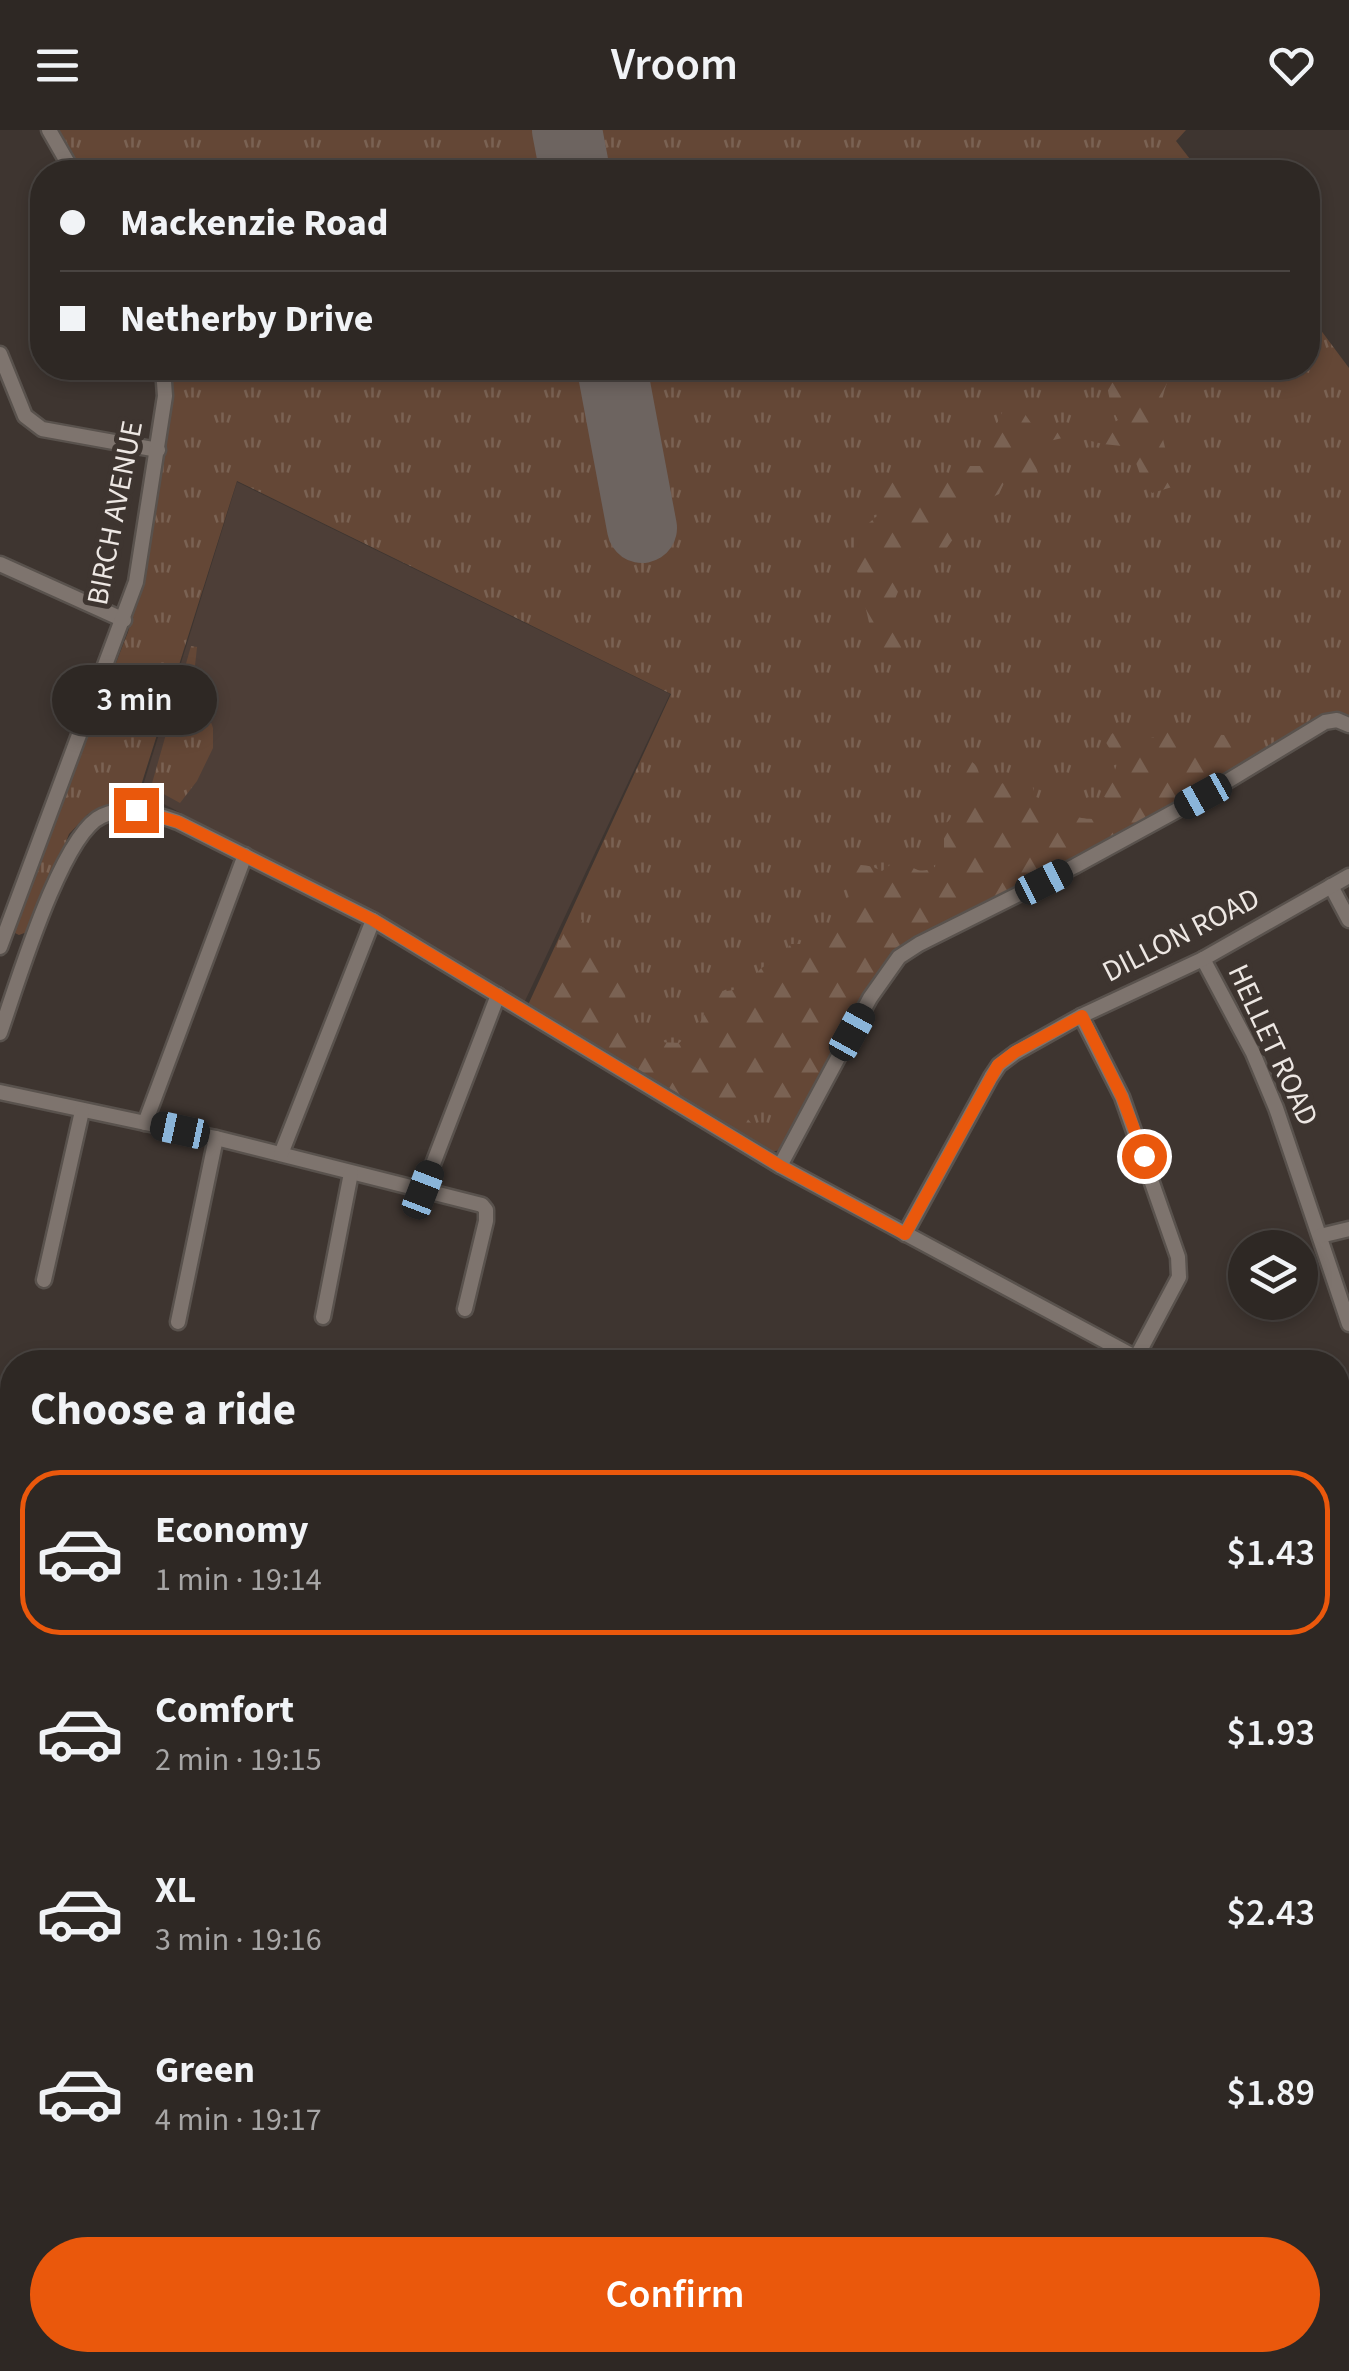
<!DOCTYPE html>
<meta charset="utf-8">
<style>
:root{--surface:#2e2824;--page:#36302c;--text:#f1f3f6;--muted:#a7a6a6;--line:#494441;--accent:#ea580c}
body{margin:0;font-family:"Source Sans 3",sans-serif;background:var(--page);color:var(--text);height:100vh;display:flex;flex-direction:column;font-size:38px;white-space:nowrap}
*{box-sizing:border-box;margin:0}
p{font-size:32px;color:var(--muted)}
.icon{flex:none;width:55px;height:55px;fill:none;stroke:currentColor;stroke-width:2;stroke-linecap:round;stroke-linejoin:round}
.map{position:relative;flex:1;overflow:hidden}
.panel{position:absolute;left:0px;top:1220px;width:1350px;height:1022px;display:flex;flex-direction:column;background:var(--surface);border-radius:40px 40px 0 0;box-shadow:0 5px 15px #0003,0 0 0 2px var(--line)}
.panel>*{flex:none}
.banner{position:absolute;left:30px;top:30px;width:1290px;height:220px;border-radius:40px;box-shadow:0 5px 15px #0003,0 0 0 2px var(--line);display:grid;align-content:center;height:220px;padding:0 30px;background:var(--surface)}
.controls{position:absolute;left:1228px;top:1100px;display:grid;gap:20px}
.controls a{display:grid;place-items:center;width:90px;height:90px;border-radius:50%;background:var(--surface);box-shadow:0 5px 15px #0003,0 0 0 2px var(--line);font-size:50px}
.end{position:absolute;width:45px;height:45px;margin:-22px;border:12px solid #ea580c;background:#fff;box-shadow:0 0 0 5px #fff}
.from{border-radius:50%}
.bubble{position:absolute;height:70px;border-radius:35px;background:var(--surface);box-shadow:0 5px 15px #0003,0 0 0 2px var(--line);font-size:32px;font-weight:600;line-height:70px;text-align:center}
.car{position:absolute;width:30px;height:60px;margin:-30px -15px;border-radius:12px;box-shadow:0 0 8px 2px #0007;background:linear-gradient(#222 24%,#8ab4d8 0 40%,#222 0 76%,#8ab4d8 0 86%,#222 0)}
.banner b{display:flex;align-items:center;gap:35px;height:95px;font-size:38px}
.banner b+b{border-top:2px solid var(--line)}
.banner i{width:25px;height:25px;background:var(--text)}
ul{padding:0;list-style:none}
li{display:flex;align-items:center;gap:30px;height:165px;margin:0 20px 15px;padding:0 10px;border:5px solid transparent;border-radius:40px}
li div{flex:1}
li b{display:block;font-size:38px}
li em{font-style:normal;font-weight:600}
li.current{border-color:var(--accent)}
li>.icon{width:90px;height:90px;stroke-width:1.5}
h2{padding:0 30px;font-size:45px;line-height:120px}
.primary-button{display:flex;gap:20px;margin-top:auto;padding:20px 30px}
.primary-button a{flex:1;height:115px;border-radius:60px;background:var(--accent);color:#fff;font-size:40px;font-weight:600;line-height:115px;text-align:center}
header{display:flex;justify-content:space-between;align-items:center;height:130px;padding:0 30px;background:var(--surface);font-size:45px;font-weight:600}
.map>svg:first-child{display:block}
.built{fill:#4d3e37}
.grass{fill:url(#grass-tufts)}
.forest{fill:url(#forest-firs)}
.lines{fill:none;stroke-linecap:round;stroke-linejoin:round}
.stream{stroke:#062120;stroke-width:4}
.runway{stroke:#6d6460;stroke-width:70}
.minor-casing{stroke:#59524d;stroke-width:19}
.major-casing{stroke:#59524d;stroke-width:22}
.minor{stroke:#7e746e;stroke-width:14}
.major{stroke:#bf9378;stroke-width:18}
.route{stroke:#ea580c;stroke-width:12}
.labels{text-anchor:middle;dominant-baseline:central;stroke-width:10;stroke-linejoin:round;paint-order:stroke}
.street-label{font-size:30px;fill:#ede7e3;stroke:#3e3530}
</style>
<header><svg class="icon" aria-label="menu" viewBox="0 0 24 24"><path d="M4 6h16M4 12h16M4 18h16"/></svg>Vroom<svg class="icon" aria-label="heart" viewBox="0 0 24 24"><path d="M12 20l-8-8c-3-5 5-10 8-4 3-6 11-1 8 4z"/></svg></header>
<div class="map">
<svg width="1349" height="2241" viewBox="0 0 1349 2241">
<defs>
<pattern id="grass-tufts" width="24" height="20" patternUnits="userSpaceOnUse" patternTransform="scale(2.5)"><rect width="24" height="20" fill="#644736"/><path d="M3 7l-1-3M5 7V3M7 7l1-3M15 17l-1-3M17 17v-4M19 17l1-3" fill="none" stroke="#7a6253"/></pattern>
<pattern id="forest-firs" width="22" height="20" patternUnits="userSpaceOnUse" patternTransform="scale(2.5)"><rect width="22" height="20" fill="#644736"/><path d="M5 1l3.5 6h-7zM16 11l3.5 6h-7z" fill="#7a6253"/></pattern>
</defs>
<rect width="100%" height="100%" fill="#3e3530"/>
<path class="built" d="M237 352 670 564 524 873 375 785 141 662Z"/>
<g class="grass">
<path d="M56 0H1186L1176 11 1200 42H80Z"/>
<path d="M1308 183 1349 238V588L1331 582 1202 661 909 816 785 1016 780 1020 771 1022 528 875 671 564 237 351 138 665 88 684 69 704 35 791 27 802 19 805 13 802V797L128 502 148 429 170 262 167 238H1308Z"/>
<path d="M191 516 197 517 194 545 213 598V618L197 651 180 673 151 657Z"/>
</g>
<g class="forest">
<path d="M1107 238H1177C1161 253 1158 287 1163 309 1167 328 1173 337 1172 357L1152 363 1142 350 1134 327 1122 316 1103 314 1071 306 1045 312 1035 332 1039 347 1005 351 999 364 970 378 960 399 944 422 925 425 910 432 891 479 902 509V521L888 529 871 501 855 432V405L877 386 884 346C913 338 930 362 959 336H990C993 313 994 284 1014 268L1031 293C1042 294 1054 294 1064 296 1090 302 1095 305 1118 290 1109 273 1106 258 1107 238Z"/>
<path d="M1171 595 1184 602 1194 596C1212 604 1221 608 1240 602L1254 615 1259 624 1201 659 909 815 808 971 795 979 780 974 769 967 765 973 756 974 749 981 740 980 752 994 749 1003 744 1004 531 874 574 781 592 802 608 831 628 835 638 848 625 860C625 878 633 907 653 911 661 913 671 912 679 913L696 900 708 878 705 871 694 865 689 849 705 843 713 849 714 860 727 861 751 857C761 830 763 841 780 827 785 824 787 818 791 814H805C822 797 839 790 851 768L841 750V741C856 733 866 733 882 741L894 732 903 731C915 740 921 744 935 737L937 722 944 718V696L951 688H965C972 670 963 661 950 649L949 639 958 627C973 630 978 634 980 649L989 657 1022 648 1031 652 1035 664 1036 674H1059C1072 688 1081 689 1099 689L1108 670 1102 665 1098 652 1114 643 1119 628 1111 621 1104 609 1116 601 1131 608 1142 605 1154 608 1157 603Z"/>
</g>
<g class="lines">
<path class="stream" d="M1338 1470 1349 1479"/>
<g class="runway">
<path d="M567 0 575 42"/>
<path d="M612 238 642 398"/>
</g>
<g class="minor-casing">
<g id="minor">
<path d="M49 0 73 42"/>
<path d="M0 224 25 286 42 299 158 320"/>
<path d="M0 434 124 490"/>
<path d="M1331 756 1349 790"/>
<path d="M0 817 136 452 165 266 163 238"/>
<path d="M1203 829 1253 923 1276 978 1349 1194"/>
<path d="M1081 886 1122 967 1178 1127 1179 1147 1136 1228"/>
<path d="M0 903C16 858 61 704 102 686 128 674 152 683 178 692L373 790 780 1036 1144 1232"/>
<path d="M0 962 216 1008 482 1075 486 1080V1091L465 1179"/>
<path d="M145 993 245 725"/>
<path d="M281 1024 373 790"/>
<path d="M780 1036 870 868 899 827 919 814 1075 736 1203 666 1325 592 1337 590 1349 595"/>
<path d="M423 1060 498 865"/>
<path d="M905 1104 991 947 999 935 1015 923 1081 886 1203 829 1349 746"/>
<path d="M1320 1106 1349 1099"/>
<path d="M44 1150 82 981"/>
<path d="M323 1187 351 1043"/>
<path d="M178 1192 216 1008"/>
<path d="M1338 1263 1349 1260"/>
<path d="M1338 1716 1349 1722"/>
<path d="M0 1925 12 1933"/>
<path d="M1338 2016 1349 2015"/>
<path d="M0 2073 12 2071"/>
<path d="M1338 2124 1349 2130"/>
<path d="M1338 2206 1345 2154"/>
<path d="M48 2230V2241"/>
<path d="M149 2230 159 2241"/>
<path d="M414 2230 424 2241"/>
<path d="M566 2241 570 2230"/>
<path d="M785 2241 786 2230"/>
<path d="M1247 2241 1349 2229"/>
</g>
</g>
<g class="major-casing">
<g id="major">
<path d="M0 1617 12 1721"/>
<path d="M1338 2151 1349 2156"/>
</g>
</g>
<use href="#minor" class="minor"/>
<use href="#major" class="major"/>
</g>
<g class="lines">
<path class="route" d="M136 680 178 692 373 790 780 1036 905 1104 998 935 1015 922 1082 886 1122 967 1144 1026"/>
</g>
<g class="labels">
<g class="street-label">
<text transform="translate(115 383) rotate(-79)">BIRCH AVENUE</text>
<text transform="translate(1181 805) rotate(-27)">DILLON ROAD</text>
<text transform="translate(1273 915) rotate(65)">HELLET ROAD</text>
</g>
</g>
</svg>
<div class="controls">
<a><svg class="icon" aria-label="layers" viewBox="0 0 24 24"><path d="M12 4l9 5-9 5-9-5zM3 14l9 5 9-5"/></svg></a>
</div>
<i class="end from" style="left:1144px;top:1026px"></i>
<i class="end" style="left:136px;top:680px"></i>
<div class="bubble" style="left:52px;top:535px;width:165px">3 min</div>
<i class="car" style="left:1203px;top:666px;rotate:241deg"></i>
<i class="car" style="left:1044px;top:752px;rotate:63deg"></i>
<i class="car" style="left:852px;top:902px;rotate:29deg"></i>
<i class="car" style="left:180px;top:1000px;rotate:282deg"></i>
<i class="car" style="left:423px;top:1060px;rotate:21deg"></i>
<div class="banner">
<b><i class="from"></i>Mackenzie Road</b>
<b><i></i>Netherby Drive</b>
</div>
<section class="panel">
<h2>Choose a ride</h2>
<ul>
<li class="current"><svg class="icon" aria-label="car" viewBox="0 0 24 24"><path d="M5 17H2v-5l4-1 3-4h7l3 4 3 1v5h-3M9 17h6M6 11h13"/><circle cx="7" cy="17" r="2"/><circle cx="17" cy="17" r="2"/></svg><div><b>Economy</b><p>1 min · 19:14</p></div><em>$1.43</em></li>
<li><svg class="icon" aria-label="car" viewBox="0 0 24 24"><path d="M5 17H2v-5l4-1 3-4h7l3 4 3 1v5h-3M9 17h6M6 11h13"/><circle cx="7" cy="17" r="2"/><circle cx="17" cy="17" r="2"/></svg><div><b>Comfort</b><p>2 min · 19:15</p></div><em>$1.93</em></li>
<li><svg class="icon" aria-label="car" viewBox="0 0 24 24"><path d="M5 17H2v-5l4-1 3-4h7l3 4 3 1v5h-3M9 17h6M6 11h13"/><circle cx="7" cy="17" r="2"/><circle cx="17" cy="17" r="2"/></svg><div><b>XL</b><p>3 min · 19:16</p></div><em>$2.43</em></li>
<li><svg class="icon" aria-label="car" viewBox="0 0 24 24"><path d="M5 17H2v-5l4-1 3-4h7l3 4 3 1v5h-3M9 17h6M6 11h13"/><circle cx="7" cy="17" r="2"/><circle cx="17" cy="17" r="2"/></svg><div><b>Green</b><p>4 min · 19:17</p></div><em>$1.89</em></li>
</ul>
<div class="primary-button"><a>Confirm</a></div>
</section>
</div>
